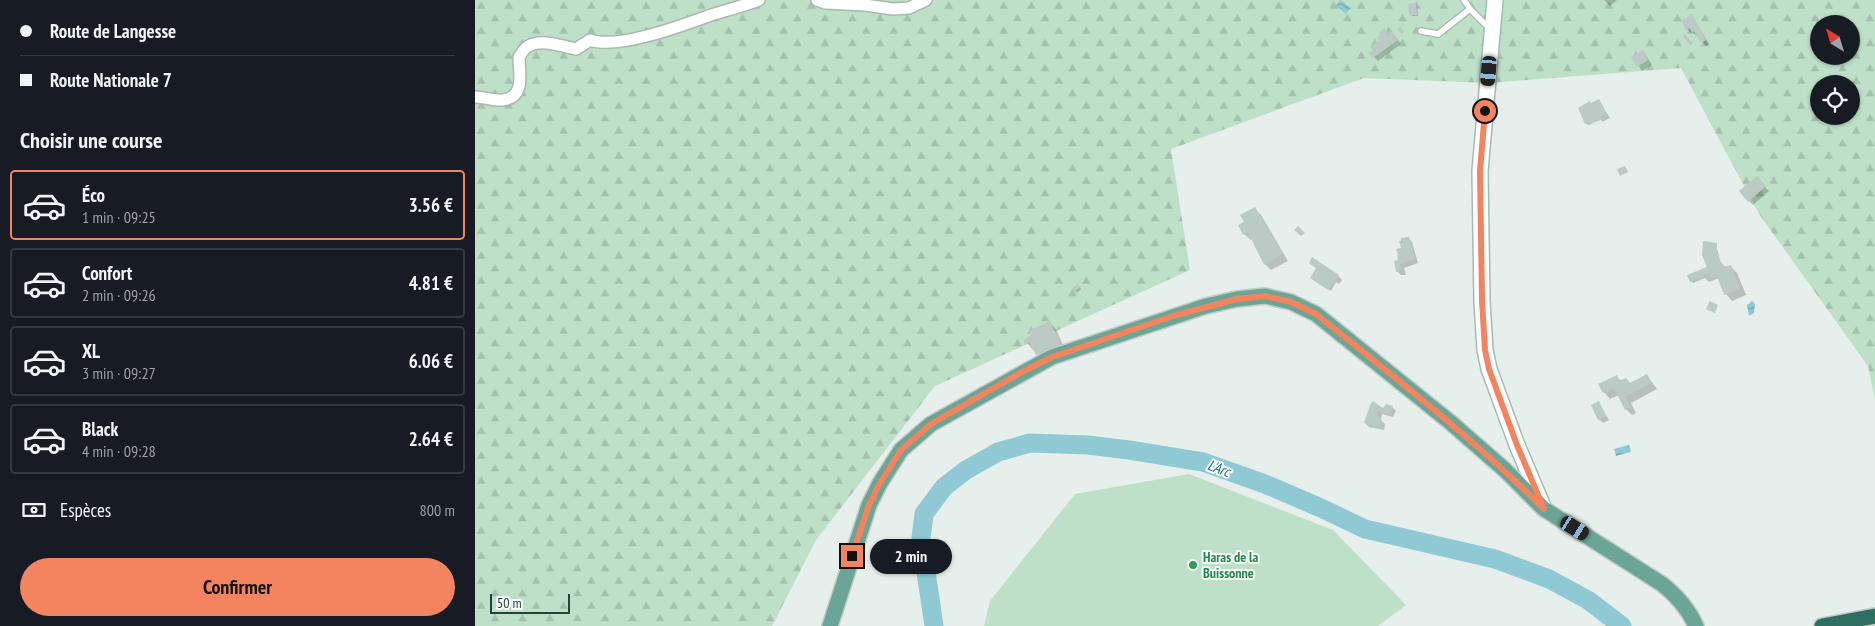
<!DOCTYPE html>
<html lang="fr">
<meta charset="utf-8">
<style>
:root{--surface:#171b24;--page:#20242c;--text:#f1f3f6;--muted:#9ea1a6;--line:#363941;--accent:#f4845f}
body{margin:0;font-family:"PT Sans Narrow",sans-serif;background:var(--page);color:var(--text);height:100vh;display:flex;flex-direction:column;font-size:19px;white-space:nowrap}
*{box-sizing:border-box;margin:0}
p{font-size:16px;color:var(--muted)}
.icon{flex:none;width:28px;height:28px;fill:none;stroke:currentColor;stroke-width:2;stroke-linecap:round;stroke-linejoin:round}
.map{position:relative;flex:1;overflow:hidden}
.drawer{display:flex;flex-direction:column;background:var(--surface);width:475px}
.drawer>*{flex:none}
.hud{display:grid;align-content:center;height:110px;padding:0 20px;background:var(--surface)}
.needle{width:32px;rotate:322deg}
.fabs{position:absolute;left:1335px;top:15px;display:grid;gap:10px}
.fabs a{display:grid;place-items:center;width:50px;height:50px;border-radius:50%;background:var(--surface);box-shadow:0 1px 4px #0004;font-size:25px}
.scale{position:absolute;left:15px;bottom:12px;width:80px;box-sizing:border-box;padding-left:5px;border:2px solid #24423a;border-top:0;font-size:14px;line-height:18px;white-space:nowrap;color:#24423a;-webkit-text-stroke:4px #f7fbf9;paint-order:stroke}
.end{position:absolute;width:22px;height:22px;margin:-11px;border:6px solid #f4845f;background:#111;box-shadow:0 0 0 2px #111}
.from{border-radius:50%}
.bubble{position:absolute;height:35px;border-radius:18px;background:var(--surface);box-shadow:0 1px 4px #0004;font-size:16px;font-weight:700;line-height:35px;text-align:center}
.car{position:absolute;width:15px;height:30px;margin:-15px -8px;border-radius:6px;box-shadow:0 0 4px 1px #0007;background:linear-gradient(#222 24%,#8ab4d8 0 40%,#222 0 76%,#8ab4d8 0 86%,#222 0)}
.hud b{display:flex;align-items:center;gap:18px;height:48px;font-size:19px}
.hud b+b{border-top:1px solid var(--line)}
.hud i{width:12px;height:12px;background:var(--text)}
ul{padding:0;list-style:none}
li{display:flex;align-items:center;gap:15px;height:70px;margin:0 10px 8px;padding:0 10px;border:2px solid var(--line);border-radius:5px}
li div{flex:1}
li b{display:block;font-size:19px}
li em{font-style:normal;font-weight:700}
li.active{border-color:var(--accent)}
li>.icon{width:45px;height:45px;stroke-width:1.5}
h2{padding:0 20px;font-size:22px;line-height:60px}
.pay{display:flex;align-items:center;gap:12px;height:55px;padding:0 20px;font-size:19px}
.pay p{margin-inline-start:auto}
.primary-button{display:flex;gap:10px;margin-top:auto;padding:10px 20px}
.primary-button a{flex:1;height:58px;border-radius:30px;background:var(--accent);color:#111;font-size:20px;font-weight:700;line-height:58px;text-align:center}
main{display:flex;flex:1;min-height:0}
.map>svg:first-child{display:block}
.forest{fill:url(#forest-firs);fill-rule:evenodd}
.garden{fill:#bfe0c8}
.water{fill:url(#water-waves)}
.shadow{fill:#0003}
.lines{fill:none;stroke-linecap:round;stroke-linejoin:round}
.river{stroke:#8ec9d4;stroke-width:19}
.building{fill:#bbcac4}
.lane-casing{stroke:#a8b8b2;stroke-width:8}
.street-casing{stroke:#a8b8b2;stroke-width:14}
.secondary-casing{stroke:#a4bbb3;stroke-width:18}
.primary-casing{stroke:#c2cac8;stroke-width:18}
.highway-casing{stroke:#c2cac8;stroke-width:18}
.lane{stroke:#fff;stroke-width:5.5}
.street{stroke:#fff;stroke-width:11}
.secondary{stroke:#fff;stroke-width:15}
.primary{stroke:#6aa596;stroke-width:15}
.highway{stroke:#2f6f62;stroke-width:15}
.route{stroke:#f4845f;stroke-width:6}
.leisure-dot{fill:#2e9e5b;stroke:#f7fbf9;stroke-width:2}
.labels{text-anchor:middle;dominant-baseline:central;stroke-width:4;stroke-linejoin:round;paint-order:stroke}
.leisure-label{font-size:14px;font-weight:bold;fill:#27864d;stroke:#f7fbf9;text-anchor:start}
.water-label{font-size:15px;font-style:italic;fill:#1c6f80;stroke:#f7fbf9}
</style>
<main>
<section class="drawer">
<div class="hud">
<b><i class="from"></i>Route de Langesse</b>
<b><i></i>Route Nationale 7</b>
</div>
<h2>Choisir une course</h2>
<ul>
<li class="active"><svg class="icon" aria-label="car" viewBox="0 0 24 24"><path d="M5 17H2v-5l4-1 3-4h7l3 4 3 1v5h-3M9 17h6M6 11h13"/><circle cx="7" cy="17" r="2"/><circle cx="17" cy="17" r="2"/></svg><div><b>Éco</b><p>1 min · 09:25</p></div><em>3.56 €</em></li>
<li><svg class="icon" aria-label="car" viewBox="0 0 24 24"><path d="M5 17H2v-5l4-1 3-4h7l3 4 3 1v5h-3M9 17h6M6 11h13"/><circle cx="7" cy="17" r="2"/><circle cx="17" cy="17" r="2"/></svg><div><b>Confort</b><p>2 min · 09:26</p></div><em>4.81 €</em></li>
<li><svg class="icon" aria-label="car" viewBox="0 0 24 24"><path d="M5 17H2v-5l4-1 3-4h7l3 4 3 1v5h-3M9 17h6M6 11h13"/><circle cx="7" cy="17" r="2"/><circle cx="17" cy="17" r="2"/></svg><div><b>XL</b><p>3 min · 09:27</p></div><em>6.06 €</em></li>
<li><svg class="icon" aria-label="car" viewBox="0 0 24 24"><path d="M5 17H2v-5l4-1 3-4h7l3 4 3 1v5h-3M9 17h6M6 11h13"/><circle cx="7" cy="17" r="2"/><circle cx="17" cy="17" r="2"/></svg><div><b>Black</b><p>4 min · 09:28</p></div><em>2.64 €</em></li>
</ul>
<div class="pay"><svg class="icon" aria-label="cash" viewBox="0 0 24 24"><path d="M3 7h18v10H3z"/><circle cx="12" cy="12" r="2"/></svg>Espèces<p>800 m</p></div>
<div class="primary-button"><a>Confirmer</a></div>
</section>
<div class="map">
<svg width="1400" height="626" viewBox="0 0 1400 626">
<defs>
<pattern id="forest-firs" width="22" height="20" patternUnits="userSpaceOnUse" patternTransform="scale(1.25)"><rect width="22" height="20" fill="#bfe0c8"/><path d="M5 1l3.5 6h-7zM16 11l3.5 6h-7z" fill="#a4c1ad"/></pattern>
<pattern id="water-waves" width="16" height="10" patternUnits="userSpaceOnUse" patternTransform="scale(1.25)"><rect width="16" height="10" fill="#8ec9d4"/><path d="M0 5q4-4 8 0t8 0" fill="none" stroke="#74a5ad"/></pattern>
</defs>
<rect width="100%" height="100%" fill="#e6efeb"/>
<path class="forest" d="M0 0H1400V400L1393 366 1284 214 1206 68 1014 83 889 78 696 149 715 270 460 386 341 540 297 626H0ZM1344 24H1376V56H1344ZM1344 84H1376V116H1344Z"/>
<path class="garden" d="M714 474 858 530 931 605 903 626H509L515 601 600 494Z"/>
<g class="water">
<path d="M865 0 876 8 871 14 861 6Z"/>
<path d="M1277 301 1280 304 1279 313 1274 316 1272 305Z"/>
<path d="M1154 445 1156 452 1141 456 1139 449Z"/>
</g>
<g class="shadow">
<path d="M1129 0H1142L1135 6Z"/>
<path d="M941 5 942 6 943 16H937L935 14Z"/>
<path d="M1217 16 1234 44 1231 46 1218 32 1216 33 1212 29Z"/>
<path d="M913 34 920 36 926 44 903 61 899 57Z"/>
<path d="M1168 51 1177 65 1167 71 1158 57Z"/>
<path d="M1124 101 1135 118 1127 122V120L1119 121 1116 124 1124 123 1113 125 1111 123 1117 105Z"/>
<path d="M1281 178 1294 191 1278 205 1274 201Z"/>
<path d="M780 209 786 215 813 261 796 270 790 264 778 239 776 240 769 234Z"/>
<path d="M933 238 937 242 943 263 929 268 931 275H926L922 271 927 248Z"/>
<path d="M1241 244 1245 261 1251 268 1255 266 1262 273 1271 295 1257 301 1251 294 1244 278 1234 282 1230 278 1218 283 1216 281 1233 268Z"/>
<path d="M835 263 863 276 867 280 864 284 861 282 856 291 850 287 842 269Z"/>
<path d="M603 285 606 289 602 293 598 289Z"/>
<path d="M574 322 581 329 590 350 569 360 560 349 558 350 552 343Z"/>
<path d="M1172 376 1182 389 1156 403 1161 413 1157 415 1151 409 1144 395 1135 399 1129 392 1142 377 1146 381 1155 384Z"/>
<path d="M1124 403 1134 420 1128 423 1124 419Z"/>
<path d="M896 406 908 410 917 407 921 411 918 417 907 414 906 420 910 424 909 430 894 427 890 423Z"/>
</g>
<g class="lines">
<path class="river" d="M459 626 446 538 449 514 469 487 491 470 523 452 555 443 613 445 654 450 728 462 790 484 846 508 890 529 1020 559 1074 579 1113 600 1147 626"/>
</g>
<g class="building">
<path d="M941 3 942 15H934L933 4Z"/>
<path d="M1217 14 1231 40 1226 43 1219 31 1217 33 1215 28 1211 30 1206 21Z"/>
<path d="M925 27 929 31 927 34 922 30Z"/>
<path d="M909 28 913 33 916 31 923 40 898 58 894 53 898 50 895 47 904 40 902 38 905 35 903 33Z"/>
<path d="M1210 34 1218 43 1215 45 1207 36Z"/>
<path d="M1168 50 1173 60 1162 67 1156 57Z"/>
<path d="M1124 99 1132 114 1125 117 1126 120 1121 122 1110 124 1103 108 1115 101 1116 103Z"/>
<path d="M1150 166 1153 172 1145 176 1142 169Z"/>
<path d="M1282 176 1291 186 1273 202 1264 191Z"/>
<path d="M780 207 808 254 789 265 773 232 768 235 763 225 769 222 765 215Z"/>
<path d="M823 226 830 233 826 236 819 230Z"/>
<path d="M934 237 940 259 925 264 928 271 921 272 919 261 923 260 922 255H923L921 249 926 248 924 241H926V238Z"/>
<path d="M1228 241 1242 243V253L1248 267 1256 265 1265 289 1249 295 1242 276 1236 278 1234 274 1215 282 1212 275 1232 267 1227 255Z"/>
<path d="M837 257 864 275 853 290 835 278 841 268 834 263Z"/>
<path d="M603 284 605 287 599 292 597 288Z"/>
<path d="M1235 301 1243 305 1240 313 1231 309Z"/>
<path d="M575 321 585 344 561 355 555 342 550 344 549 340 555 336 553 331Z"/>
<path d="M1172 374 1177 383 1150 397 1156 407 1150 410 1139 388 1128 393 1123 384 1142 375 1144 381 1151 378 1155 383Z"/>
<path d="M898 401 908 408 911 404 918 406 916 412 914 414 903 411 902 417 906 419 905 427 889 423 895 405Z"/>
<path d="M1124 401 1131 416 1123 420 1116 405Z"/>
</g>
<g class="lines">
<g class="lane-casing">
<g id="lane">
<path d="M989 0 995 9"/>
<path d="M946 31 963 34 995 9 1016 30"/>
</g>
</g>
<g class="street-casing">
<g id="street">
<path d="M342 0 350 3 390 5 418 9 434 8 451 0"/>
<path d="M0 97C9 97 20 101 28 100 51 97 44 72 44 57 46 54 49 49 52 47 66 38 86 46 101 49L115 40C143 50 208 25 236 15 252 10 268 6 284 0"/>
</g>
</g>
<g class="secondary-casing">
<path id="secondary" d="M1020 0 1005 171 1007 301 1010 350 1014 369 1042 445 1069 509"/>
</g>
<g class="primary-casing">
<path id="primary" d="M355 626 394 505 405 483 426 450 456 424 577 357 731 306 762 299 790 296 816 302 841 314 975 422 1030 470 1069 509 1187 584C1202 596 1213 608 1221 626"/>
</g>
<g class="highway-casing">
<path id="highway" d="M1347 626 1400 616"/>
</g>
<use href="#lane" class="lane"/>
<use href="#street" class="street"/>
<use href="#secondary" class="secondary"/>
<use href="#primary" class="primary"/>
<use href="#highway" class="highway"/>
</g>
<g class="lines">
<path class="route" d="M377 556 394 505 405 483 426 450 456 424 547 372 577 357 701 315 762 299 790 296 816 302 841 314C919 377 998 438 1069 509L1042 445 1014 369 1010 350 1007 301 1005 171 1010 111"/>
</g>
<circle class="leisure-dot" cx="718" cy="565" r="5"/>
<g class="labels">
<g class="leisure-label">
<text x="728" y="557">Haras de la<tspan x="728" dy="16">Buissonne</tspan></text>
</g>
<g class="water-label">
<text transform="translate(744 468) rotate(20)">L'Arc</text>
</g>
</g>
</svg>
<div class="fabs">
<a><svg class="needle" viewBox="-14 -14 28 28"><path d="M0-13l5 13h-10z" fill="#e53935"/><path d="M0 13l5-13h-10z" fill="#9ea1a6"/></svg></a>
<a><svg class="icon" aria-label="locate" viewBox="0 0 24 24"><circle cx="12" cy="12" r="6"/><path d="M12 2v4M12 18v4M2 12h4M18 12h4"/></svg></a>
</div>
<div class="scale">50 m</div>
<i class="end from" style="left:1010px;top:111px"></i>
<i class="end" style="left:377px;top:556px"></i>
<div class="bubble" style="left:395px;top:539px;width:82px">2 min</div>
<i class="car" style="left:1014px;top:71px;rotate:185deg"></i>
<i class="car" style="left:1100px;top:528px;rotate:122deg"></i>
</div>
</main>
